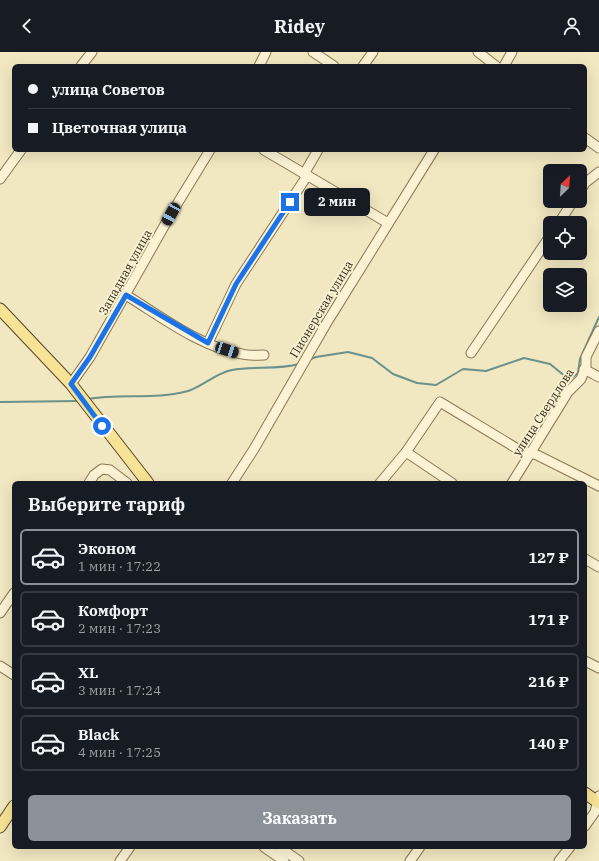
<!DOCTYPE html>
<html lang="ru">
<meta charset="utf-8">
<style>
:root{--surface:#171b24;--page:#20242c;--text:#f1f3f6;--muted:#9ea1a6;--line:#363941;--accent:#8c9099}
body{margin:0;font-family:"IBM Plex Serif",serif;background:var(--page);color:var(--text);height:100vh;display:flex;flex-direction:column;font-size:15px;white-space:nowrap}
*{box-sizing:border-box;margin:0}
p{font-size:13px;color:var(--muted)}
.icon{flex:none;width:22px;height:22px;fill:none;stroke:currentColor;stroke-width:2;stroke-linecap:round;stroke-linejoin:round}
.map{position:relative;flex:1;overflow:hidden}
.panel{position:absolute;left:12px;top:429px;width:575px;height:368px;display:flex;flex-direction:column;background:var(--surface);border-radius:6px;box-shadow:0 4px 16px #0002}
.panel>*{flex:none}
.top-card{position:absolute;left:12px;top:12px;width:575px;height:88px;border-radius:6px;box-shadow:0 4px 16px #0002;display:grid;align-content:center;height:88px;padding:0 16px;background:var(--surface)}
.needle{width:26px;rotate:25deg}
.buttons{position:absolute;left:543px;top:112px;display:grid;gap:8px}
.buttons a{display:grid;place-items:center;width:44px;height:44px;border-radius:6px;background:var(--surface);box-shadow:0 4px 16px #0002;font-size:20px}
.end{position:absolute;width:18px;height:18px;margin:-9px;border:5px solid #1a73e8;background:#fff;box-shadow:0 0 0 2px #fff}
.from{border-radius:50%}
.bubble{position:absolute;height:28px;border-radius:6px;background:var(--surface);box-shadow:0 4px 16px #0002;font-size:13px;font-weight:800;line-height:28px;text-align:center}
.car{position:absolute;width:12px;height:24px;margin:-12px -6px;border-radius:5px;box-shadow:0 0 3px 1px #0007;background:linear-gradient(#222 24%,#8ab4d8 0 40%,#222 0 76%,#8ab4d8 0 86%,#222 0)}
.top-card b{display:flex;align-items:center;gap:14px;height:38px;font-size:15px}
.top-card b+b{border-top:1px solid var(--line)}
.top-card i{width:10px;height:10px;background:var(--text)}
ul{padding:0;list-style:none}
li{display:flex;align-items:center;gap:12px;height:56px;margin:0 8px 6px;padding:0 8px;border:2px solid var(--line);border-radius:6px}
li div{flex:1}
li b{display:block;font-size:15px}
li em{font-style:normal;font-weight:800}
li.selected{border-color:var(--accent)}
li>.icon{width:36px;height:36px;stroke-width:1.5}
h2{padding:0 16px;font-size:18px;line-height:48px}
.primary-button{display:flex;gap:8px;margin-top:auto;padding:8px 16px}
.primary-button a{flex:1;height:46px;border-radius:6px;background:var(--accent);color:#fff;font-size:16px;font-weight:800;line-height:46px;text-align:center}
header{display:flex;justify-content:space-between;align-items:center;height:52px;padding:0 16px;background:var(--surface);font-size:18px;font-weight:800}
.map>svg:first-child{display:block}
.lines{fill:none;stroke-linecap:round;stroke-linejoin:round}
.stream{stroke:#6a918c;stroke-width:2}
.minor-casing{stroke:#8b7857;stroke-width:11}
.major-casing{stroke:#58452c;stroke-width:13}
.minor{stroke:#fbf3d4;stroke-width:9}
.major{stroke:#f6e395;stroke-width:11}
.route{stroke:#1a73e8;stroke-width:5}
.labels{text-anchor:middle;dominant-baseline:central;stroke-width:4;stroke-linejoin:round;paint-order:stroke}
.street-label{font-size:12px;fill:#3a2e1c;stroke:#f7f0d0}
</style>
<header><svg class="icon" aria-label="back" viewBox="0 0 24 24"><path d="M15 5l-7 7 7 7"/></svg>Ridey<svg class="icon" aria-label="person" viewBox="0 0 24 24"><circle cx="12" cy="8" r="4"/><path d="M4 21q1-7 8-7t8 7"/></svg></header>
<div class="map">
<svg width="599" height="809" viewBox="0 0 599 809">
<rect width="100%" height="100%" fill="#f1e7c0"/>
<g class="lines">
<g class="stream">
<path d="M308 308 316 305 348 300 372 306 393 322 417 331 436 333 463 317 486 319 524 306 550 312 566 325H573L578 321 580 307 599 265"/>
<path d="M87 347C120 341 156 348 188 339 203 334 216 321 232 318 254 314 278 318 299 312"/>
<path d="M0 350 79 349"/>
</g>
<g class="minor-casing">
<g id="minor">
<path d="M313 0 334 14"/>
<path d="M478 0 496 14"/>
<path d="M81 14 92 0"/>
<path d="M259 14 266 0"/>
<path d="M363 14 373 0"/>
<path d="M504 14 512 0"/>
<path d="M585 86 599 96"/>
<path d="M264 98 388 171"/>
<path d="M304 122 318 98"/>
<path d="M0 127 21 98"/>
<path d="M580 139 585 131 599 120"/>
<path d="M559 171 573 149"/>
<path d="M126 243C160 264 202 296 242 302 249 304 256 303 264 303"/>
<path d="M208 291 236 232 307 124"/>
<path d="M471 301 550 184"/>
<path d="M584 317 599 325"/>
<path d="M71 332 90 305 171 162 210 98"/>
<path d="M406 400 452 431"/>
<path d="M89 431 94 423 102 417 110 418 127 431"/>
<path d="M232 431 254 397 326 272 434 98"/>
<path d="M380 431 406 400 440 350 521 399 537 403 599 434"/>
<path d="M512 431 568 340 581 327 586 314V305L599 279"/>
<path d="M585 507 599 515"/>
<path d="M0 561 14 541"/>
<path d="M585 609 599 616"/>
<path d="M0 614 14 623"/>
<path d="M585 774 595 760 599 744"/>
<path d="M264 795 284 809"/>
<path d="M279 795 299 809"/>
<path d="M120 809 130 795"/>
<path d="M410 809 420 795"/>
<path d="M559 809 570 795"/>
</g>
</g>
<g class="major-casing">
<g id="major">
<path d="M0 257 71 332 148 431"/>
<path d="M585 741 599 751"/>
<path d="M0 775 14 754"/>
</g>
</g>
<use href="#minor" class="minor"/>
<use href="#major" class="major"/>
</g>
<g class="lines">
<path class="route" d="M102 374 71 332 90 305 126 243 208 291 236 232 290 150"/>
</g>
<g class="labels">
<g class="street-label">
<text transform="translate(125 220) rotate(-61)">Западная улица</text>
<text transform="translate(321 257) rotate(-59)">Пионерская улица</text>
<text transform="translate(543 360) rotate(-57)">улица Свердлова</text>
</g>
</g>
</svg>
<div class="buttons">
<a><svg class="needle" viewBox="-14 -14 28 28"><path d="M0-13l5 13h-10z" fill="#e53935"/><path d="M0 13l5-13h-10z" fill="#9ea1a6"/></svg></a>
<a><svg class="icon" aria-label="locate" viewBox="0 0 24 24"><circle cx="12" cy="12" r="6"/><path d="M12 2v4M12 18v4M2 12h4M18 12h4"/></svg></a>
<a><svg class="icon" aria-label="layers" viewBox="0 0 24 24"><path d="M12 4l9 5-9 5-9-5zM3 14l9 5 9-5"/></svg></a>
</div>
<i class="end from" style="left:102px;top:374px"></i>
<i class="end" style="left:290px;top:150px"></i>
<div class="bubble" style="left:304px;top:136px;width:66px">2 мин</div>
<i class="car" style="left:171px;top:162px;rotate:209deg"></i>
<i class="car" style="left:227px;top:298px;rotate:108deg"></i>
<div class="top-card">
<b><i class="from"></i>улица Советов</b>
<b><i></i>Цветочная улица</b>
</div>
<section class="panel">
<h2>Выберите тариф</h2>
<ul>
<li class="selected"><svg class="icon" aria-label="car" viewBox="0 0 24 24"><path d="M5 17H2v-5l4-1 3-4h7l3 4 3 1v5h-3M9 17h6M6 11h13"/><circle cx="7" cy="17" r="2"/><circle cx="17" cy="17" r="2"/></svg><div><b>Эконом</b><p>1 мин · 17:22</p></div><em>127 ₽</em></li>
<li><svg class="icon" aria-label="car" viewBox="0 0 24 24"><path d="M5 17H2v-5l4-1 3-4h7l3 4 3 1v5h-3M9 17h6M6 11h13"/><circle cx="7" cy="17" r="2"/><circle cx="17" cy="17" r="2"/></svg><div><b>Комфорт</b><p>2 мин · 17:23</p></div><em>171 ₽</em></li>
<li><svg class="icon" aria-label="car" viewBox="0 0 24 24"><path d="M5 17H2v-5l4-1 3-4h7l3 4 3 1v5h-3M9 17h6M6 11h13"/><circle cx="7" cy="17" r="2"/><circle cx="17" cy="17" r="2"/></svg><div><b>XL</b><p>3 мин · 17:24</p></div><em>216 ₽</em></li>
<li><svg class="icon" aria-label="car" viewBox="0 0 24 24"><path d="M5 17H2v-5l4-1 3-4h7l3 4 3 1v5h-3M9 17h6M6 11h13"/><circle cx="7" cy="17" r="2"/><circle cx="17" cy="17" r="2"/></svg><div><b>Black</b><p>4 мин · 17:25</p></div><em>140 ₽</em></li>
</ul>
<div class="primary-button"><a>Заказать</a></div>
</section>
</div>
